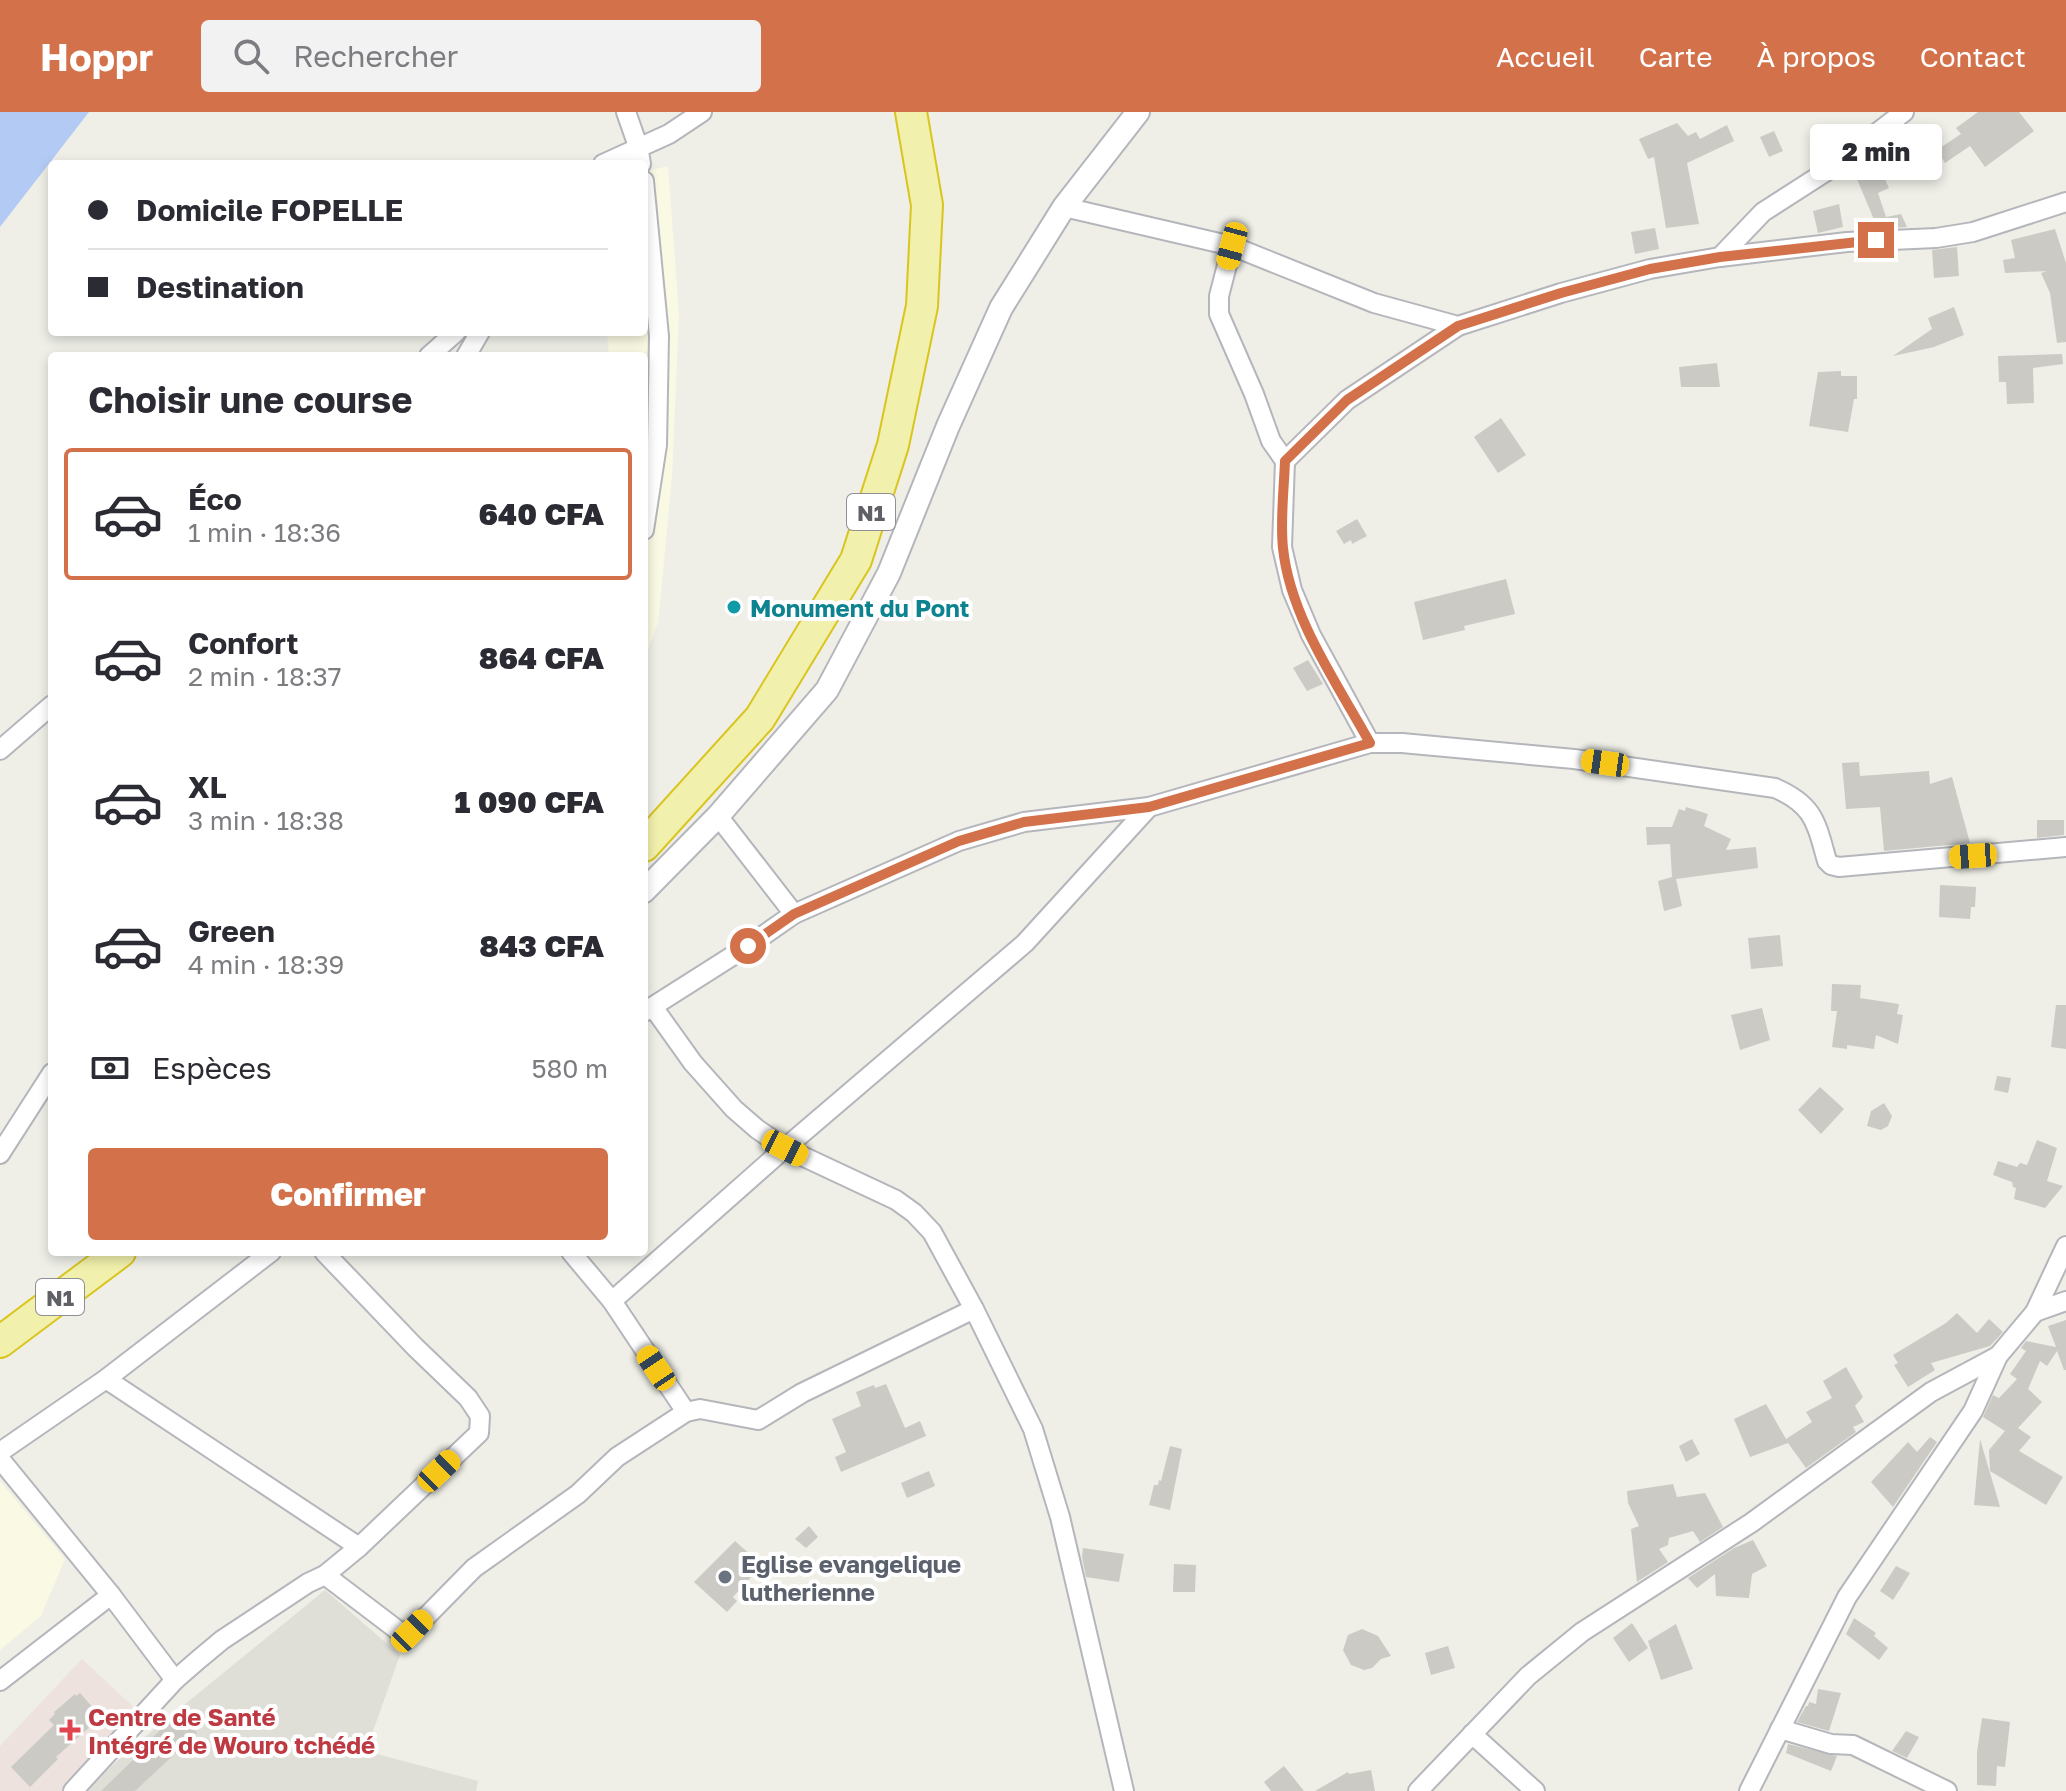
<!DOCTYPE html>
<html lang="fr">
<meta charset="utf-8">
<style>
:root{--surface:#fff;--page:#f2f2f3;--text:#2b2b33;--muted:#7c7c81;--line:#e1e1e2;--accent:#d3714a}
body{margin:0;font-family:"Golos Text",sans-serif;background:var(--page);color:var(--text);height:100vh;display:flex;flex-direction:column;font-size:30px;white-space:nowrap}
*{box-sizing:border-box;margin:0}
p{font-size:26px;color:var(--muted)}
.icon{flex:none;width:44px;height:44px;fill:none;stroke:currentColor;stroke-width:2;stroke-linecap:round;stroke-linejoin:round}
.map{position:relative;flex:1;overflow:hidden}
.panel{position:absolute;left:48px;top:240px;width:600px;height:904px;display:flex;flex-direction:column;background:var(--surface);border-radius:8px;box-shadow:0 4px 12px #0003}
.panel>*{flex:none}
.top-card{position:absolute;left:48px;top:48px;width:600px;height:176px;border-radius:8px;box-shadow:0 4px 12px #0003;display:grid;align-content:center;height:176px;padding:0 40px;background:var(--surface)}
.end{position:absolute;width:36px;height:36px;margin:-18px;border:10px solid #d3714a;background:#fff;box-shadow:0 0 0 4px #fff}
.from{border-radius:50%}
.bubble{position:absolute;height:56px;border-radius:8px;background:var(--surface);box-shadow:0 4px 12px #0003;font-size:26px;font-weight:800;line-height:56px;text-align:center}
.car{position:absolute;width:24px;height:48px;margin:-24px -12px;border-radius:10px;box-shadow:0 0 6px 2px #0007;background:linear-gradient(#f5c518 24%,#345 0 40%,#f5c518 0 76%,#345 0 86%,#f5c518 0)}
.top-card b{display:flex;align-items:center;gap:28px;height:76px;font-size:30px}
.top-card b+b{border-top:2px solid var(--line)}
.top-card i{width:20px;height:20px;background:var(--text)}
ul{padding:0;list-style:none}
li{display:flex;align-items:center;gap:24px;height:132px;margin:0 16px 12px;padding:0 24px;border:4px solid transparent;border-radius:8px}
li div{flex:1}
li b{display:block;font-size:30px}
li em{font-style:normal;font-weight:800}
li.selected{border-color:var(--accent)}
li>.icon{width:72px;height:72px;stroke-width:1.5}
h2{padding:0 40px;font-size:36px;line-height:96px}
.pay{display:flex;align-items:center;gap:20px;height:88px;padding:0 40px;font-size:30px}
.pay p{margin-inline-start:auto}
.primary-button{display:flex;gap:16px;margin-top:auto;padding:16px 40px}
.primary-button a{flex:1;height:92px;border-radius:8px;background:var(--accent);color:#fff;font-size:32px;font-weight:800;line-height:92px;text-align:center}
header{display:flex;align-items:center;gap:48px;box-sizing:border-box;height:112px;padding:0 40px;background:var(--accent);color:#fff}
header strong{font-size:38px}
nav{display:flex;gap:44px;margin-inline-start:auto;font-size:28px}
.search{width:560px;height:72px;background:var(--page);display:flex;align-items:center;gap:20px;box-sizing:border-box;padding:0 28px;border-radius:8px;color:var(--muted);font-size:30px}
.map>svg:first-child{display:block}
.commercial{fill:#faf9e3}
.education{fill:#dfdfd7}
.medical{fill:#ede2de}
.water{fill:#b3cbf4}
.building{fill:#cbcac5}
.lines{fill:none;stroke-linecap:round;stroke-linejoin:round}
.minor-casing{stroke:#b5b6bb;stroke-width:22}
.tertiary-casing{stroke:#b5b6bb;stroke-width:26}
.trunk-casing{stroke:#d9c51e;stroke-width:34}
.minor{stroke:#fff;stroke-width:18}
.tertiary{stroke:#fff;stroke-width:22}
.trunk{stroke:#f1f0ac;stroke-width:30}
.route{stroke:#d3714a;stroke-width:10}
.culture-dot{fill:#0f9aa8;stroke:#fff;stroke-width:3}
.worship-dot{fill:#6b7280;stroke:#fff;stroke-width:3}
.health-dot{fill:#e0444e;stroke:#fff;stroke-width:3}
.labels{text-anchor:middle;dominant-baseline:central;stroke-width:8;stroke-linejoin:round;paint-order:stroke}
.shield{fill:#fff;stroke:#8f9094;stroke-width:2}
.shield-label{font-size:22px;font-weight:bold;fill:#5f6166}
.culture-label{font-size:24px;font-weight:bold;fill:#0d838f;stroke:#fff;text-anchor:start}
.worship-label{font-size:24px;font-weight:bold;fill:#5b616d;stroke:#fff;text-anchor:start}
.health-label{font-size:24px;font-weight:bold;fill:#be3a42;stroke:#fff;text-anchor:start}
</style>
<header>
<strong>Hoppr</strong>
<div class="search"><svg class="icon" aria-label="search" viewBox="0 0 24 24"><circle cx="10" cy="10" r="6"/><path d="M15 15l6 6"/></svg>Rechercher</div>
<nav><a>Accueil</a><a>Carte</a><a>À propos</a><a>Contact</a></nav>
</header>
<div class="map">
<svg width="2066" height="1679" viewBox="0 0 2066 1679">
<rect width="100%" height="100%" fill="#efefe8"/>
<g class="commercial">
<path d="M668 54 679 202 672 365 658 511 644 548V244H609L607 220H644V60Z"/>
<path d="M0 1369 65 1447 41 1504 0 1538Z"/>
</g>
<path class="education" d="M325 1478 400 1543 366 1639 478 1669 476 1679H85L130 1637Z"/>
<path class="medical" d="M82 1547 141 1602 68 1679H0V1634Z"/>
<path class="water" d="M0 0H89L0 115Z"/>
<g class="building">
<path d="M1978 0H2019L2034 19 1985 55 1970 34 1945 51 1937 38 1961 22 1956 16Z"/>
<path d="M1677 11 1688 24 1696 20 1700 27 1727 13 1734 29 1687 51 1699 112 1666 116 1654 45 1648 47 1639 27Z"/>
<path d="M1774 19 1783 39 1769 45 1760 25Z"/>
<path d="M1877 50 1889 76 1878 81 1886 105 1901 102 1907 115 1878 117 1854 60Z"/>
<path d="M1839 92 1843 115 1818 121 1813 99Z"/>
<path d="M1655 116 1659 137 1635 142 1631 120Z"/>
<path d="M2055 117 2066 151V230L2057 231 2050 181 2041 161 2047 159 2005 161 2003 148 2015 146 2011 128Z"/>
<path d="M1957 135 1959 164 1934 166 1932 138Z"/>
<path d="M1954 195 1964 223 1934 235 1893 244 1932 217 1928 206Z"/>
<path d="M2062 242 2063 252 2033 256 2034 291 2007 292 2006 270H1999L1998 244Z"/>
<path d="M1717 251 1720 275H1681L1679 255Z"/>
<path d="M1841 259V264H1857V287H1854L1848 320 1809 314 1818 260Z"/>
<path d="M1501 306 1526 343 1498 361 1474 325Z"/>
<path d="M1357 407 1367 424 1352 432 1351 428 1344 432 1336 419Z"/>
<path d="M1506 467 1515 502 1464 514 1465 518 1423 528 1414 490Z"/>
<path d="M1308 548 1323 572 1307 579 1293 556Z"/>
<path d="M1859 650 1860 664 1929 659 1930 672 1952 665 1970 731 1884 739 1880 695 1846 697 1842 651Z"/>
<path d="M1686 695 1708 702 1704 714 1731 727 1726 738 1756 735 1758 756 1676 767 1682 794 1664 799 1658 769 1672 765 1670 732 1647 733 1646 715H1672L1679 697 1685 699Z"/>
<path d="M2037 708H2064V723L2037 726Z"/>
<path d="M1940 773 1976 775 1975 795H1971L1970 807 1939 805Z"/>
<path d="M1780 823 1783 854 1751 857 1748 826Z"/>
<path d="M1832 872 1861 873 1860 886 1899 892 1897 902 1903 903 1898 932 1876 923 1874 937 1847 933V937L1832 935 1837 899H1831Z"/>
<path d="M2056 893H2066V937L2051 935Z"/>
<path d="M1762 896 1770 928 1740 938 1731 903Z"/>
<path d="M1997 964 2011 966 2008 981 1994 978Z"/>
<path d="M1820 975 1844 997 1821 1022 1798 998Z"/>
<path d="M1884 991 1892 1004 1888 1014 1881 1018 1867 1014 1871 999Z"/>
<path d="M2037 1028 2057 1036 2047 1069 2063 1074 2045 1096 2014 1087 2016 1076 2013 1075 2012 1070 1993 1063 1998 1049 2017 1055 2020 1051 2027 1053Z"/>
<path d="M1957 1201 1977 1221 1989 1207 2003 1220 1990 1234 1931 1251 1935 1258 1908 1275 1894 1253 1898 1251 1893 1243 1946 1211Z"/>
<path d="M2066 1208V1258H2064L2057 1239 2047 1254 2040 1249 2028 1277 2042 1290 2018 1316 2031 1325 2019 1339 2063 1365 2046 1393 1990 1359 1989 1338 2005 1319 1983 1305 1993 1283 1999 1286 2017 1267 2010 1262 2026 1239 2021 1236 2026 1229 2056 1235 2048 1214Z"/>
<path d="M1846 1255 1863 1285 1855 1294 1864 1310 1853 1315 1856 1320 1806 1356 1788 1331 1750 1345 1734 1307 1766 1292 1786 1327 1812 1310 1806 1300 1832 1286 1823 1269Z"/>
<path d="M886 1272 905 1316 920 1309 926 1324 841 1360 835 1345 846 1340 832 1307 861 1294 856 1280 874 1273 875 1276Z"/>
<path d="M1930 1325 1937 1330 1893 1395 1871 1370 1908 1330 1917 1340Z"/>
<path d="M1692 1327 1700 1342 1686 1350 1679 1334Z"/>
<path d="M1980 1327 2000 1395 1974 1393Z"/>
<path d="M1170 1334 1182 1337 1170 1398 1149 1393 1154 1373H1158L1159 1368 1161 1369Z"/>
<path d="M929 1359 935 1374 907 1386 901 1371Z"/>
<path d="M1673 1372 1677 1385 1705 1381 1723 1415 1700 1430 1693 1419 1669 1426 1668 1433 1659 1437 1668 1450 1637 1470 1631 1417 1639 1414 1628 1391 1627 1379Z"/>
<path d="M809 1414 818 1425 806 1436 795 1427Z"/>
<path d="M1753 1428 1767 1454 1752 1462 1749 1486 1716 1484 1715 1462 1697 1476 1688 1466 1734 1436Z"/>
<path d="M735 1429 762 1453 733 1485 737 1489 727 1500 694 1470Z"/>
<path d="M1083 1436 1124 1442 1119 1470 1086 1465 1082 1445Z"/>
<path d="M1174 1452 1196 1453 1195 1480H1173Z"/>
<path d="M1896 1454 1910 1461 1893 1488 1880 1479Z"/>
<path d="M1854 1506 1876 1521 1874 1524 1888 1536 1879 1548 1846 1522Z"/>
<path d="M1632 1511 1648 1536 1629 1550 1613 1526Z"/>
<path d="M1676 1512 1693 1557 1661 1568 1648 1529Z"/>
<path d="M1362 1517 1378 1524 1391 1544 1381 1547 1372 1556 1364 1558 1351 1553 1343 1538 1348 1523Z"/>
<path d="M1448 1534 1455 1556 1431 1563 1425 1541Z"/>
<path d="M1818 1577 1841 1581 1829 1619 1797 1610 1806 1594H1808L1809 1590 1816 1592Z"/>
<path d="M80 1581 101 1605 56 1645 58 1647 30 1675 11 1655 54 1613 49 1608 55 1602 54 1600 75 1582 76 1584Z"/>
<path d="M179 1601 197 1621 135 1679H101L133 1648 131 1645Z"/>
<path d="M1982 1606 2010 1610 2005 1655 1997 1654 1996 1674 1977 1673V1640Z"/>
<path d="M1906 1619 1919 1625 1907 1646 1892 1639Z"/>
<path d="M1788 1632 1837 1644 1831 1659 1786 1641Z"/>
<path d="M1284 1654 1304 1679H1271L1264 1670Z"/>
<path d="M1371 1658 1375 1679H1315L1348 1660 1349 1662Z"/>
</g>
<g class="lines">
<g class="minor-casing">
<g id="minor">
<path d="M626 0 638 34 641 52"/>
<path d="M603 52 669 22 702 0"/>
<path d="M644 69 659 224 657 333 644 418"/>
<path d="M1064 95 1232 134 1374 191 1458 214 1561 181 1650 157 1720 145 1847 130 1936 126 1973 120 2066 90"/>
<path d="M1232 134 1219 184V202L1254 282 1271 329 1285 349 1282 435 1292 478 1311 523 1370 631"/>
<path d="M1720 145 1763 100 1830 57 1904 0"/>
<path d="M429 244 456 220"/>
<path d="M466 244 480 220"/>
<path d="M1285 349 1347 288 1458 214"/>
<path d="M0 638 52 593"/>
<path d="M718 704 794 802"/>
<path d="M653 895 693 951 734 997 757 1017 785 1036 896 1088 914 1101 932 1120 974 1197 1033 1317 1060 1405 1124 1679"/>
<path d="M644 900 748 834 794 802 959 729 1024 710 1149 695 1370 631H1402L1574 647 1775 676C1814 693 1816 710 1827 749L1831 753 1839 755 2066 735"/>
<path d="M0 1042 52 961"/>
<path d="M571 1140 612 1189 686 1300"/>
<path d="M612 1189 785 1036 1025 831 1149 695"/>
<path d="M2035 1200 2066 1189"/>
<path d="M106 1267 359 1435"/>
<path d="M0 1340 106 1267 271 1140"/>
<path d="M0 1347 111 1483 175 1568"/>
<path d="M325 1463 400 1520 412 1519 474 1456 578 1382 617 1345 686 1300 700 1297 758 1308 802 1281 974 1197"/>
<path d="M0 1569 111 1483"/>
<path d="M1780 1617 1831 1632 1853 1633 1947 1679"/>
<path d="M1472 1622 1535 1679"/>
<path d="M73 1679 175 1568 198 1548 222 1528 308 1471 325 1463 359 1435 479 1321 480 1304 468 1286 415 1235 324 1140"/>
<path d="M1418 1679 1528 1564 1582 1520 1751 1411 1931 1280 1998 1244 2035 1200 2066 1134"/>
<path d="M1749 1679 1847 1485 1973 1299 1998 1244"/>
</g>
</g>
<g class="tertiary-casing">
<path id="tertiary" d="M644 779 718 704 827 578 889 461 948 314 1001 196 1064 95 1138 0"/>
</g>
<g class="trunk-casing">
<g id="trunk">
<path d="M644 734 760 606 856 448 893 333 922 194 927 93 911 0"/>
<path d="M0 1230 120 1140"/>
</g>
</g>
<use href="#minor" class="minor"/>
<use href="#tertiary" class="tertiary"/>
<use href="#trunk" class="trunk"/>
</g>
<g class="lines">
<path class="route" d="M748 834 794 802 959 729 1024 710 1149 695 1370 631C1337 571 1290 505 1283 436 1280 408 1284 377 1285 349L1347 288 1458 214 1561 181 1650 157 1720 145 1876 128"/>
</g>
<circle class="culture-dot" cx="734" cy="495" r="8"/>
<circle class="worship-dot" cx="725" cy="1465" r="8"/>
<path class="health-dot" d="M66 1606h8v8h8v8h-8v8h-8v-8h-8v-8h8z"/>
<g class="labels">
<g class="shield">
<rect x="847" y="382" width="48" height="36" rx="6"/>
<rect x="36" y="1167" width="48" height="36" rx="6"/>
</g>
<g class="shield-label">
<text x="871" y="400">N1</text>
<text x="60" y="1185">N1</text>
</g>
<g class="culture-label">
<text x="750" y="495">Monument du Pont</text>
</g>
<g class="worship-label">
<text x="741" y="1451">Eglise evangelique<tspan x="741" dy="28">lutherienne</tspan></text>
</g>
<g class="health-label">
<text x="88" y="1604">Centre de Santé<tspan x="88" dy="28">Intégré de Wouro tchédé</tspan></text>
</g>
</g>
</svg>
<i class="end from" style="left:748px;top:834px"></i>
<i class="end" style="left:1876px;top:128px"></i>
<div class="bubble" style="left:1810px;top:12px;width:132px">2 min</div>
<i class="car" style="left:1232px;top:134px;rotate:195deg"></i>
<i class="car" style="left:1605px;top:651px;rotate:278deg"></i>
<i class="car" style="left:1973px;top:744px;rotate:266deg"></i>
<i class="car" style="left:785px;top:1036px;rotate:117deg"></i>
<i class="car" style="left:656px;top:1256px;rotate:326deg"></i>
<i class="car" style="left:439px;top:1359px;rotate:46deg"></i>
<i class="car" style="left:412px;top:1519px;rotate:44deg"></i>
<div class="top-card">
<b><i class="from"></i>Domicile FOPELLE</b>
<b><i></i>Destination</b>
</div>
<section class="panel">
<h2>Choisir une course</h2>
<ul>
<li class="selected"><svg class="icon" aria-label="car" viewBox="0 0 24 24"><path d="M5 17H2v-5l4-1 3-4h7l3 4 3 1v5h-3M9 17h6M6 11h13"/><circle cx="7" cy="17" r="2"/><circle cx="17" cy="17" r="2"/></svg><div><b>Éco</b><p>1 min · 18:36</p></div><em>640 CFA</em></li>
<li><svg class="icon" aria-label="car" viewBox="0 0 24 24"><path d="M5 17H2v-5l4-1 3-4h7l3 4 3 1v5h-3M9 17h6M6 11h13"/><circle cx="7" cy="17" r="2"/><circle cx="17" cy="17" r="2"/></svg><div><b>Confort</b><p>2 min · 18:37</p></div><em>864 CFA</em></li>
<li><svg class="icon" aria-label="car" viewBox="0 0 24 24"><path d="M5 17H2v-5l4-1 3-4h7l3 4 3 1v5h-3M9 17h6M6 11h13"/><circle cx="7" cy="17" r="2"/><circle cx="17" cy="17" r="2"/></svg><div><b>XL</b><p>3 min · 18:38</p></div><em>1 090 CFA</em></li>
<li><svg class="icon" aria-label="car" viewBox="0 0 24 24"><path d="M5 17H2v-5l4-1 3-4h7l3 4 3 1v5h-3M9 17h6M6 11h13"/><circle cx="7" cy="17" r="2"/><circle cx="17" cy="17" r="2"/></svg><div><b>Green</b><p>4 min · 18:39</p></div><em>843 CFA</em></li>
</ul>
<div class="pay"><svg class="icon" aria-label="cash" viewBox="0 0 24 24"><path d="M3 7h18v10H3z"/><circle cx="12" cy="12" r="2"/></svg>Espèces<p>580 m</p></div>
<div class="primary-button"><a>Confirmer</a></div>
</section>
</div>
